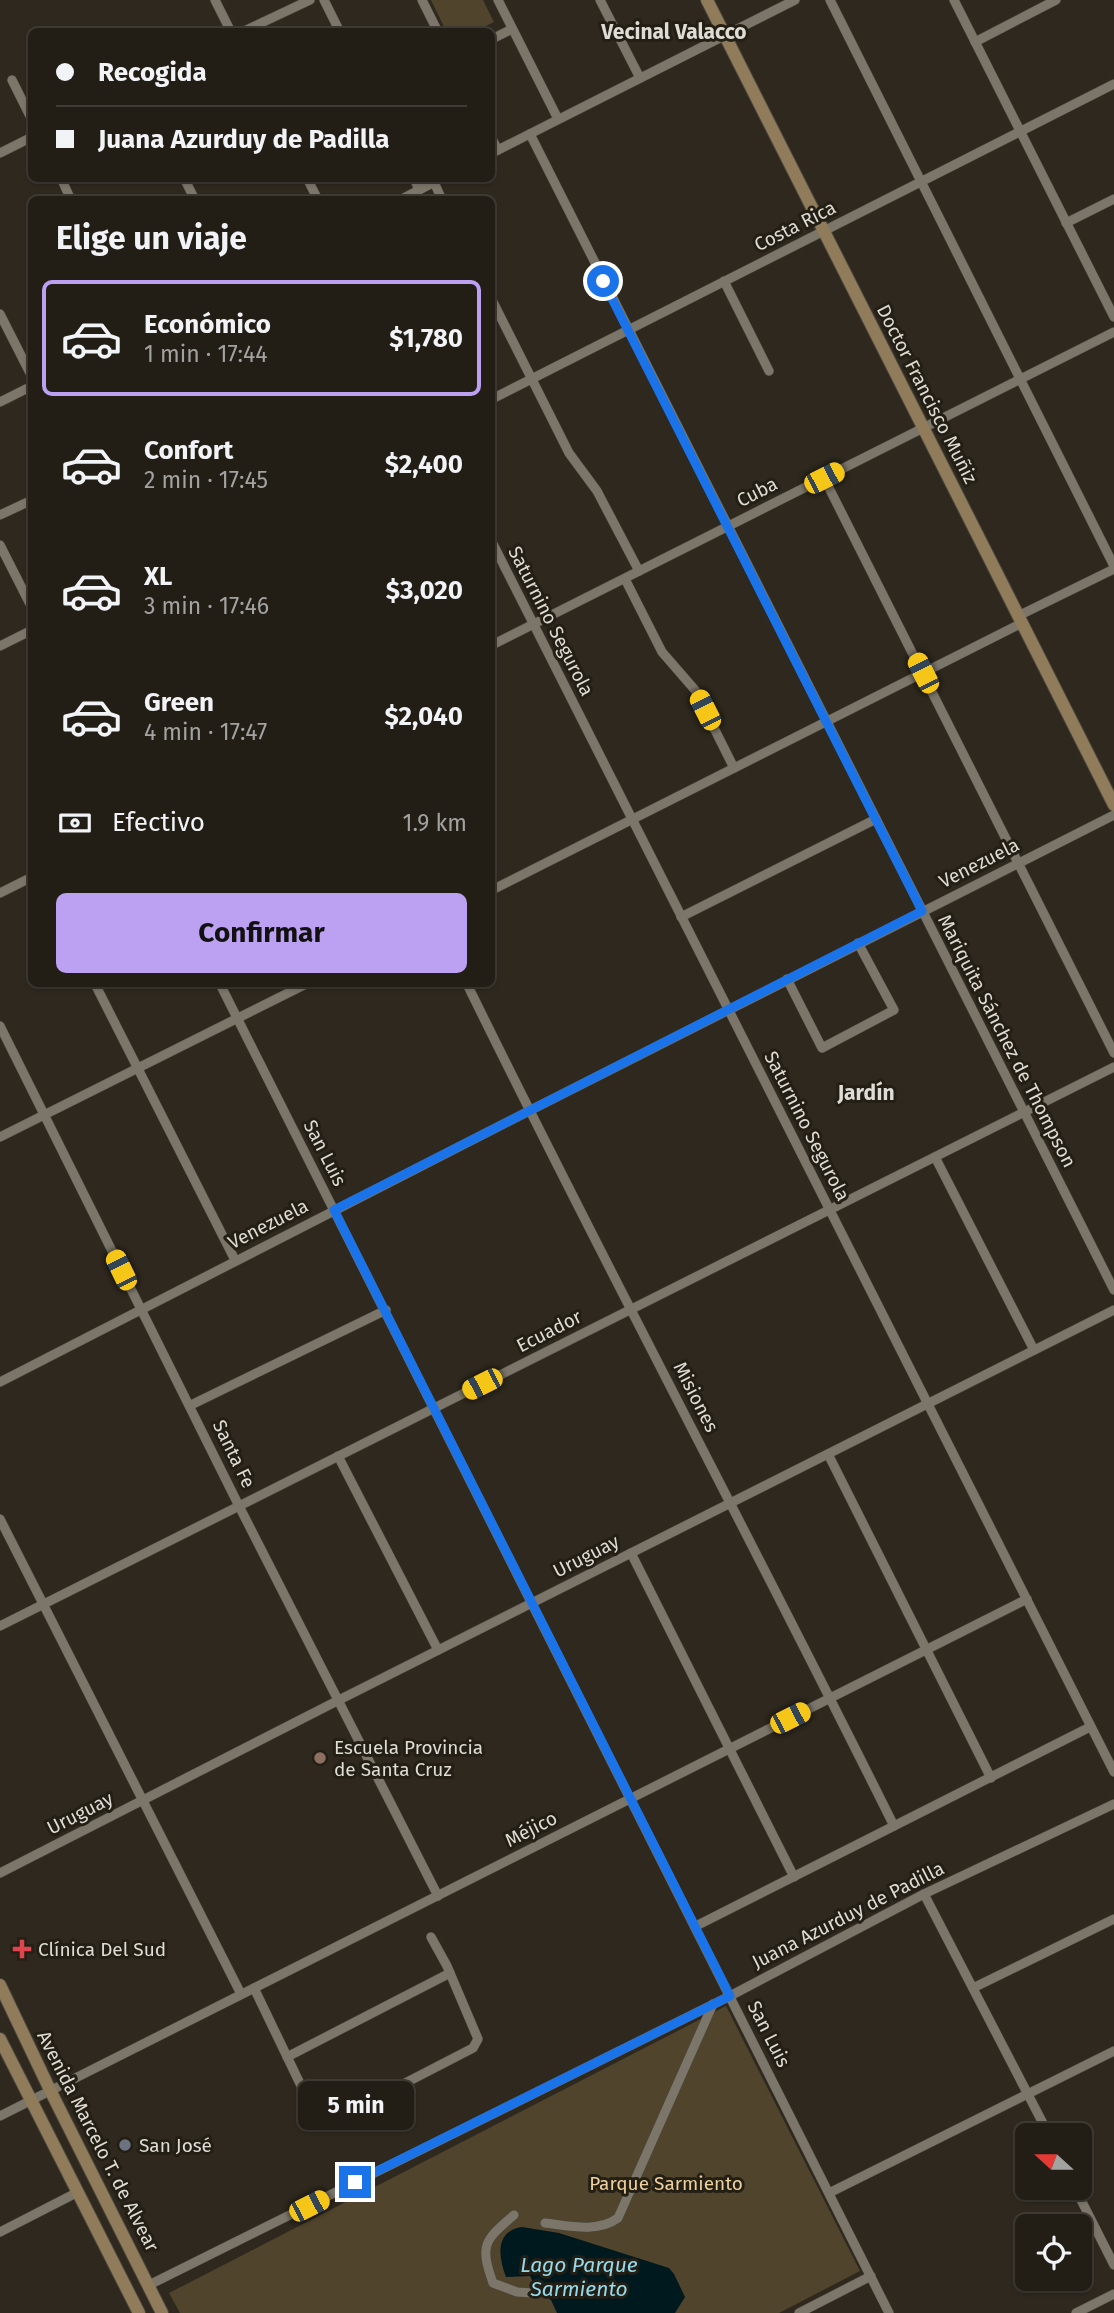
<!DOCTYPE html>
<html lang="es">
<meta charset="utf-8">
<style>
:root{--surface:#221e16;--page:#2a271f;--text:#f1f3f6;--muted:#a2a2a1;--line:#3f3c35;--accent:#bca0f2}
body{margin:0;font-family:"Fira Sans",sans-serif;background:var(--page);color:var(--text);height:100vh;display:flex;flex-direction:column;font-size:26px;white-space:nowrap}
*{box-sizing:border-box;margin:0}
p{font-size:23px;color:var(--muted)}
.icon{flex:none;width:38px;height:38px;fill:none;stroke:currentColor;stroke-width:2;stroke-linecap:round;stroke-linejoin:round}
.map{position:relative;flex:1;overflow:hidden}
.details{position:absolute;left:28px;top:196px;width:467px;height:791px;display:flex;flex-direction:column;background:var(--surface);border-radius:10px;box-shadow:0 2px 5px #0004,0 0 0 2px var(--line)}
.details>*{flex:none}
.hud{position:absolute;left:28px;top:28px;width:467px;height:154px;border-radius:10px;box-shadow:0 2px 5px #0004,0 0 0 2px var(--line);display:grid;align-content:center;height:154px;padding:0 28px;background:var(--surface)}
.needle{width:46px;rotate:291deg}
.fabs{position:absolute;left:1015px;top:2123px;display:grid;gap:14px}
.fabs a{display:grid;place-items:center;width:77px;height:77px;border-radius:10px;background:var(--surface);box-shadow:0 2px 5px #0004,0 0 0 2px var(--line);font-size:35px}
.end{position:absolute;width:32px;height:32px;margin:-16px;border:9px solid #1a73e8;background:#fff;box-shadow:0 0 0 4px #fff}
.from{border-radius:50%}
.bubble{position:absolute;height:49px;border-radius:10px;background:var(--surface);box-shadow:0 2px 5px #0004,0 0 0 2px var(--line);font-size:23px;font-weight:700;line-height:49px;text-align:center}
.car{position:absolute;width:21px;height:42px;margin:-21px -10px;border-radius:9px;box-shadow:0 0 5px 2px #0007;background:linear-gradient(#f5c518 24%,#345 0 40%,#f5c518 0 76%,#345 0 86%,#f5c518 0)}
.hud b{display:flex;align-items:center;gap:24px;height:66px;font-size:26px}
.hud b+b{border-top:2px solid var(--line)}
.hud i{width:18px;height:18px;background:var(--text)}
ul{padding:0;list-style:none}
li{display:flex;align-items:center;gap:21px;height:116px;margin:0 14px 10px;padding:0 14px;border:4px solid transparent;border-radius:10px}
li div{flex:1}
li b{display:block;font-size:26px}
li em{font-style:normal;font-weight:700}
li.current{border-color:var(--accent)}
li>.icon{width:63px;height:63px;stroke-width:1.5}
h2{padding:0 28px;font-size:32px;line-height:84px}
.pay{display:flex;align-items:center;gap:18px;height:77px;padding:0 28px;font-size:26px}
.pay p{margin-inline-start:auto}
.action{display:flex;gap:14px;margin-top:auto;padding:14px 28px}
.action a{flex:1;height:80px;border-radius:10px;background:var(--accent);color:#111;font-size:28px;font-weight:700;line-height:80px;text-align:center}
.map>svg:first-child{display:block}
.green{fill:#51442c}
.water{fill:#00191f}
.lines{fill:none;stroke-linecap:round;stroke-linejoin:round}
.street-casing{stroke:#4a463d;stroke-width:10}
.secondary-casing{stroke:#4a463d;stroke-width:14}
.street{stroke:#7c766a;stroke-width:9}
.secondary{stroke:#907b5a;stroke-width:12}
.route{stroke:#1a73e8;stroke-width:9}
.education-dot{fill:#8d6e63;stroke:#241f15;stroke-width:2.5}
.health-dot{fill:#e0444e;stroke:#241f15;stroke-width:2.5}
.worship-dot{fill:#6b7280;stroke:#241f15;stroke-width:2.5}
.labels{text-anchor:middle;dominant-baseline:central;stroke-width:6;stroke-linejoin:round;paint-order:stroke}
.street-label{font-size:19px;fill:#dfdcd5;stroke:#241f15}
.poi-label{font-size:19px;fill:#dfdcd5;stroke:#241f15;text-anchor:start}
.park-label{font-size:19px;fill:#edd09d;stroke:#241f15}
.neighbourhood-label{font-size:21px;font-weight:bold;fill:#dfdcd5;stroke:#241f15}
.water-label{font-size:21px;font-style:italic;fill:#95daec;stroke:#241f15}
</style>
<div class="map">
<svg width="1114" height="2313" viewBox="0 0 1114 2313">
<rect width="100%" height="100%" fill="#2e281e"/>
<g class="green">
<path d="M431 0H483L494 22 476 31H446Z"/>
<path d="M726 2006 860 2271 779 2313H180L169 2293Z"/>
</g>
<path class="water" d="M522 2227 559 2233 669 2268 674 2274 685 2297 675 2313H557L551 2300 538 2292 530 2276 506 2277C498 2256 495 2231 522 2227Z"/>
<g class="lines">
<g class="street-casing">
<g id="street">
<path d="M215 0 231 32"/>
<path d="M324 0 340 32"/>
<path d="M422 0 438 32"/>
<path d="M498 0 558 119"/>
<path d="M600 0 640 78"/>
<path d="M830 0 1114 566"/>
<path d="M954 0 1114 317"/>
<path d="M242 32 310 0"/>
<path d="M492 39 512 29"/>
<path d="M975 42 1056 0"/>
<path d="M12 80 32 120"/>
<path d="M530 134 1114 1290"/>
<path d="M492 139 498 150"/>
<path d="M0 153 32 137"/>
<path d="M492 153 795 0"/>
<path d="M61 178 71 200"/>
<path d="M184 178 195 200"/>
<path d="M307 178 318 200"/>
<path d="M414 178 419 190"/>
<path d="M434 182 442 200"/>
<path d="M400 200 442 178"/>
<path d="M1066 223 1114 199"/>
<path d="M724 281 769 371"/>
<path d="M492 300 569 453 597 491 639 571"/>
<path d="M0 314 32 377"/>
<path d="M492 399 1114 84"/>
<path d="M0 402 32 386"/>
<path d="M824 478 1114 1053"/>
<path d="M0 515 32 500"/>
<path d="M492 542 1114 1772"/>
<path d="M0 545 32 608"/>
<path d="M625 579 662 652 695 690 734 768"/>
<path d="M1018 616 1114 569"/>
<path d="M492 645 1114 332"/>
<path d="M0 646 32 630"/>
<path d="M492 890 1022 623"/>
<path d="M0 893 32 877"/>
<path d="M681 917 876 819"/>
<path d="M787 979 822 1048 894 1010 858 943"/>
<path d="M95 984 235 1260"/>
<path d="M220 984 889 2313"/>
<path d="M467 984C605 1266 754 1544 894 1826"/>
<path d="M0 1026 239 1506 438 1896"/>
<path d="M0 1137 306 984"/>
<path d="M935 1157 1034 1350"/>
<path d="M0 1382 529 1111 1114 815"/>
<path d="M191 1405 386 1310"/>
<path d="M828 1454 991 1778"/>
<path d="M338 1456 438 1650"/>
<path d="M0 1519 241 1994"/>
<path d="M631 1553 794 1877"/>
<path d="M0 1626 1114 1067"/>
<path d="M0 1873 339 1700 1114 1310"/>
<path d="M924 1894 1049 2135"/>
<path d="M696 1926 1090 1727"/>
<path d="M254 1988 318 2121 326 2124 473 2048 478 2039 447 1966 431 1937"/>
<path d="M973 1988 1114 1919"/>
<path d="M287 2057 450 1973"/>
<path d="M0 2116 1027 1599"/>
<path d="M1075 2188 1114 2265"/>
<path d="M829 2193 1114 2051"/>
<path d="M514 2215C485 2240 479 2244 493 2283L517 2292 532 2293"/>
<path d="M545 2223C570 2226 597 2233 618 2218L713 2004"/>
<path d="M0 2232 78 2192"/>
<path d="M149 2285 730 1996 924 1894 1114 1804"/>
<path d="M799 2313 871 2276"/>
<path d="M1076 2313 1114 2294"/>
</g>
</g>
<g class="secondary-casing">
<g id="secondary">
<path d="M707 0 1114 805"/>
<path d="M0 1985 50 2090 162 2313"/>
<path d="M0 2039 139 2313"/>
</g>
</g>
<use href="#street" class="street"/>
<use href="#secondary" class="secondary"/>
</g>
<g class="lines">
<path class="route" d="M355 2182 730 1996 334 1210 922 911 603 281"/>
</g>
<circle class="education-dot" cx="320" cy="1758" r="7"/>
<path class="health-dot" d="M18.5 1938.5h7v7h7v7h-7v7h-7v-7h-7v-7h7z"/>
<circle class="worship-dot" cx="125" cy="2145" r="7"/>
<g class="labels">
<g class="street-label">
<text transform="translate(795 226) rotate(-27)">Costa Rica</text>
<text transform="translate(927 394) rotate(63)">Doctor Francisco Muñiz</text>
<text transform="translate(757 492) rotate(-27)">Cuba</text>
<text transform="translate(551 621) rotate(63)">Saturnino Segurola</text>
<text transform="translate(979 863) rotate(-27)">Venezuela</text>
<text transform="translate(1007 1041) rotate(63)">Mariquita Sánchez de Thompson</text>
<text transform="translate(807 1126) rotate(63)">Saturnino Segurola</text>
<text transform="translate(325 1153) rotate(63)">San Luis</text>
<text transform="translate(268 1224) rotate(-27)">Venezuela</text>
<text transform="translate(549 1331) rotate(-27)">Ecuador</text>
<text transform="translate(696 1397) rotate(63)">Misiones</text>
<text transform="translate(234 1454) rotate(64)">Santa Fe</text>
<text transform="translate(586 1556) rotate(-27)">Uruguay</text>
<text transform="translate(80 1813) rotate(-27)">Uruguay</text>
<text transform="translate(531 1829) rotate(-27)">Méjico</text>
<text transform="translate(848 1915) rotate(-27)">Juana Azurduy de Padilla</text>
<text transform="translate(769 2034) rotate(63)">San Luis</text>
<text transform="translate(98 2141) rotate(63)">Avenida Marcelo T. de Alvear</text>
</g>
<g class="poi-label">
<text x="334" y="1747">Escuela Provincia<tspan x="334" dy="22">de Santa Cruz</tspan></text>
<text x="38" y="1949">Clínica Del Sud</text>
<text x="139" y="2145">San José</text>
</g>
<g class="park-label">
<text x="666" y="2183">Parque Sarmiento</text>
</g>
<g class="neighbourhood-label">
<text x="674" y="32">Vecinal Valacco</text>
<text x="866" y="1093">Jardín</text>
</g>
<g class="water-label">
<text x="579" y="2265">Lago Parque<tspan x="579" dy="24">Sarmiento</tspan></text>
</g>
</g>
</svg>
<div class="fabs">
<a><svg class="needle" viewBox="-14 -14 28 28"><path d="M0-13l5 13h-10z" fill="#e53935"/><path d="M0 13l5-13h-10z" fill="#a2a2a1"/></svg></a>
<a><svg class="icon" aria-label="locate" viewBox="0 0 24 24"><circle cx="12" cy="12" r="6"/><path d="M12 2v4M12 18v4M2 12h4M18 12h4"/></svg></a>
</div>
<i class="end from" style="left:603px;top:281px"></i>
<i class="end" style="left:355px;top:2182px"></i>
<div class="bubble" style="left:298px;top:2081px;width:116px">5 min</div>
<i class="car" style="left:824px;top:478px;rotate:63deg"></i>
<i class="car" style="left:923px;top:673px;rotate:333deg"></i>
<i class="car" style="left:705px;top:710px;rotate:333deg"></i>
<i class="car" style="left:121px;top:1270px;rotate:334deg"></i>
<i class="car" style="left:482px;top:1384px;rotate:243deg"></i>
<i class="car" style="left:790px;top:1718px;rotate:63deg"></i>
<i class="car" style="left:309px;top:2206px;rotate:63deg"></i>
<div class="hud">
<b><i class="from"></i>Recogida</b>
<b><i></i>Juana Azurduy de Padilla</b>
</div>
<section class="details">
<h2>Elige un viaje</h2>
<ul>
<li class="current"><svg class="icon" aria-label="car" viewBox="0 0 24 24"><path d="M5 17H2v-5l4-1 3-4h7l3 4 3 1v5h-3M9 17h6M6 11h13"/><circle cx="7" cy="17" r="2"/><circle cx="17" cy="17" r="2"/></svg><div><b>Económico</b><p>1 min · 17:44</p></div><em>$1,780</em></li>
<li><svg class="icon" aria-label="car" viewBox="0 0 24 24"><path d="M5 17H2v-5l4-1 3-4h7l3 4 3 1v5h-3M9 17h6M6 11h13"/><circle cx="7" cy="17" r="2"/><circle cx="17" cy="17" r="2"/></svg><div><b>Confort</b><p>2 min · 17:45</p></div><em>$2,400</em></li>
<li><svg class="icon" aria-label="car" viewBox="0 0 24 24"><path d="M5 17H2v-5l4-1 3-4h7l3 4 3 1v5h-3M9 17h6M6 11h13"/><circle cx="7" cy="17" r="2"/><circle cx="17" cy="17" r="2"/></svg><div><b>XL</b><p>3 min · 17:46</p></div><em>$3,020</em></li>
<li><svg class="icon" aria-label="car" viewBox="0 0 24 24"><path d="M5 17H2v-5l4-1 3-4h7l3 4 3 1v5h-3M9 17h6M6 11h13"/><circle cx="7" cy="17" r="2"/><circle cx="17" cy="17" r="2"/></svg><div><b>Green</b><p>4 min · 17:47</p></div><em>$2,040</em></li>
</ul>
<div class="pay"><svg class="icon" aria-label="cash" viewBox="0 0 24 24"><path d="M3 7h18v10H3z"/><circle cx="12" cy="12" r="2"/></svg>Efectivo<p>1.9 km</p></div>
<div class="action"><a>Confirmar</a></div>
</section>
</div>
